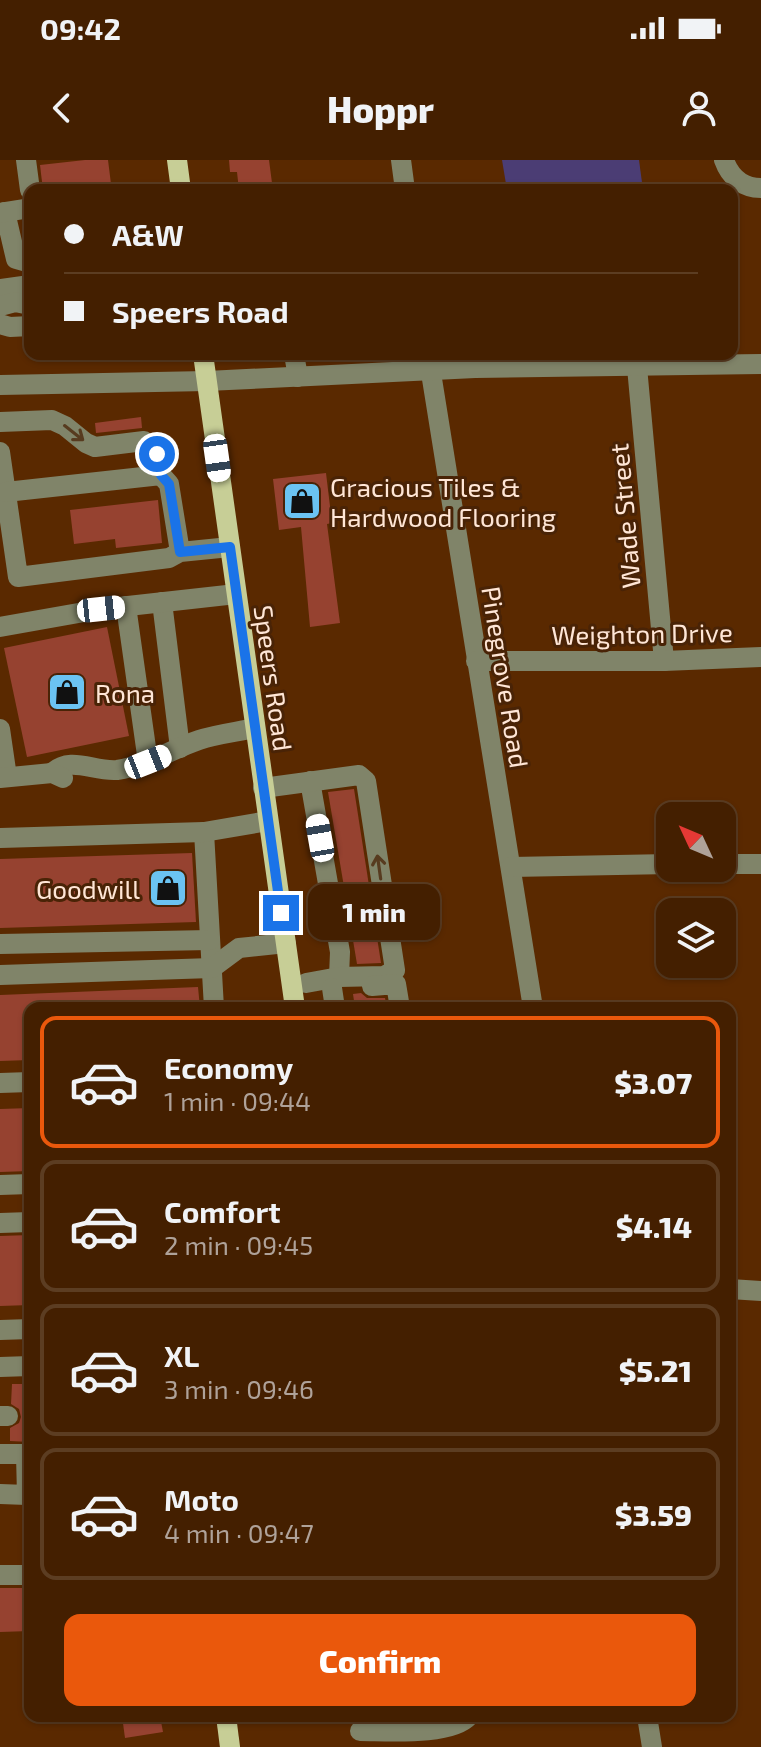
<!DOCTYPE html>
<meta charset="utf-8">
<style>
:root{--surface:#441f00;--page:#4b270a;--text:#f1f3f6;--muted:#afa299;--line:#5c3d22;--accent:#ea580c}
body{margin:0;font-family:"Exo 2",sans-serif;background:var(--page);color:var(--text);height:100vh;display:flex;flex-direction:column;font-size:30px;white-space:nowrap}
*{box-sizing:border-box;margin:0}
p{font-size:26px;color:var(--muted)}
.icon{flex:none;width:44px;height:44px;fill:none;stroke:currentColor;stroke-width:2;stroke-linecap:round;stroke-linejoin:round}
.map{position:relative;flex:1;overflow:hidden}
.details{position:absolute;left:24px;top:842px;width:712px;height:720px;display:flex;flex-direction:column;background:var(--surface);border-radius:16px;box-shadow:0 2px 6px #0004,0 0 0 2px var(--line)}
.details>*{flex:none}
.top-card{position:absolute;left:24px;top:24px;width:714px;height:176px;border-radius:16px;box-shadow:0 2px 6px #0004,0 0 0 2px var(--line);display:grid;align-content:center;height:176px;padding:0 40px;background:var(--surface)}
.needle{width:52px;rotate:314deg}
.fabs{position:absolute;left:656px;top:642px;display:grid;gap:16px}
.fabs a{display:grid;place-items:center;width:80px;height:80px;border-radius:16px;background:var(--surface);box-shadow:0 2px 6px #0004,0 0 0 2px var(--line);font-size:40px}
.end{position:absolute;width:36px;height:36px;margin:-18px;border:10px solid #1a73e8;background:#fff;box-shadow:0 0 0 4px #fff}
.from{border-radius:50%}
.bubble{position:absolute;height:56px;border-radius:16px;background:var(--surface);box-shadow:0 2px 6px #0004,0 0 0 2px var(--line);font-size:26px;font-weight:800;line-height:56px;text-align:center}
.car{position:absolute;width:24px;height:48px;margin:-24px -12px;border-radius:10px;box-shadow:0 0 6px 2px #0007;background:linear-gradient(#fff 24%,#345 0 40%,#fff 0 76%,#345 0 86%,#fff 0)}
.top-card b{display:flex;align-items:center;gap:28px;height:76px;font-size:30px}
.top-card b+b{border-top:2px solid var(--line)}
.top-card i{width:20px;height:20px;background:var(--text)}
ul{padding:14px 0 0;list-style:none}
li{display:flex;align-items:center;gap:24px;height:132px;margin:0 16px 12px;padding:0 24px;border:4px solid var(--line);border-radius:16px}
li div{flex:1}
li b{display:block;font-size:30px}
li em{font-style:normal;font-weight:800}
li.on{border-color:var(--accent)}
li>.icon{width:72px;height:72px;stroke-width:1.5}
.button{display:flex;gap:16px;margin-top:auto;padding:16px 40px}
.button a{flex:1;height:92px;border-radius:16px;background:var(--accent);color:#fff;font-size:32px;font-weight:800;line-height:92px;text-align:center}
.status{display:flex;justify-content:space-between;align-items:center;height:56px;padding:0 40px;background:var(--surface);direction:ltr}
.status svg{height:22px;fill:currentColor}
header{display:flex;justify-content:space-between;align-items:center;height:104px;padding:0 40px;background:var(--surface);font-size:36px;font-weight:800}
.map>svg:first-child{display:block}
.green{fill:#4b3d74}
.building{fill:#964230}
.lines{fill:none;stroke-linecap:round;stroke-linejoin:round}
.minor{stroke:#808469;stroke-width:20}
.major{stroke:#c7ce96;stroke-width:20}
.oneway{stroke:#573b1f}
.route{stroke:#1a73e8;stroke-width:10}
.labels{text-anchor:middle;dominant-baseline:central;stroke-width:6;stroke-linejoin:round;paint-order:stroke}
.poi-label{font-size:26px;fill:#ffe6d6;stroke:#492306;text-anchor:start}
.street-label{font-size:26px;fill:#ffe6d6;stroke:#492306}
</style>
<div class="status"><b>09:42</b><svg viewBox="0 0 49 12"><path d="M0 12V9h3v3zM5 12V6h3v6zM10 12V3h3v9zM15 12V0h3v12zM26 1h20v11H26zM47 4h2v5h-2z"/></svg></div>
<header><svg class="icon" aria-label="back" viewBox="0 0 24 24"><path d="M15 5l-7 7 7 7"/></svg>Hoppr<svg class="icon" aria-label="person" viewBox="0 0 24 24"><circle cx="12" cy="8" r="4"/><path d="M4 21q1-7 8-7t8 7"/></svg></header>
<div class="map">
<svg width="761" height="1587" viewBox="0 0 761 1587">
<rect width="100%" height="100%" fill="#5a2900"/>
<path class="green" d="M502 0H639L643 30H507Z"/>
<g class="building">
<path d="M85 0H108L111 24 43 30 40 5Z"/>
<path d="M229 0H269L272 23 269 28 239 30 237 12H230Z"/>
<path d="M141 257 142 268 96 273 95 263Z"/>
<path d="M326 313 332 363 327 364 340 463 310 467 301 367 279 370 273 319Z"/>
<path d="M158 340 162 383 116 388 115 379 74 384 70 350Z"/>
<path d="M107 467 129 576 27 597 4 488Z"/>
<path d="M354 629 381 803 357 804 328 632Z"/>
<path d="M192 693 196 762 0 768V699Z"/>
<path d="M198 827 200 848H30V900L0 901V835Z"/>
<path d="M361 833 367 838H385L387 848H355L353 834Z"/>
<path d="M30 948V1011L0 1012V949Z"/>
<path d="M30 1075V1145L0 1146V1076Z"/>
<path d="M12 1224H30V1282L10 1281V1268L19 1263 21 1257 19 1249 11 1244Z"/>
<path d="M0 1428H30V1471L0 1472Z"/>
<path d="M122 1556H160L163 1572 125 1578Z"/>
</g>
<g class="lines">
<g class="minor">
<path d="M26 0 30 30"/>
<path d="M401 0 405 30"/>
<path d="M724 0C730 17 743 28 761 28"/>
<path d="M5 52 16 99 30 103"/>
<path d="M0 53 30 48"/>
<path d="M0 129 30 125"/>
<path d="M0 146 15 142 30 145"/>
<path d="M0 164 10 167 30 166"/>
<path d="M294 194 298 217"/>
<path d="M428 194 533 848"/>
<path d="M637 207 664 501"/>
<path d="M0 225 207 221 475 208 761 204"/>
<path d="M0 262 52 260 65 266 86 283 95 287 144 281 157 294 161 315"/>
<path d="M0 292 18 417 169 398 180 392 230 387"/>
<path d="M6 332 161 315 169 324 180 392"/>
<path d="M162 442 180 588"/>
<path d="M126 446 148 602"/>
<path d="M0 467 101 449 236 434"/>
<path d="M476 501H664L761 497"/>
<path d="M0 569 7 617"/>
<path d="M52 613C71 595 93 612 117 610 147 606 172 589 199 580 217 574 237 572 255 568"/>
<path d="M0 618 52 613 63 618"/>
<path d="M310 621 340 792 339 817"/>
<path d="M263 628 359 615 366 621 395 810 384 816 339 817 306 823"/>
<path d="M204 672 214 848"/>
<path d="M0 678 204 672 268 661"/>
<path d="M722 704H761"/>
<path d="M511 707 670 704"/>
<path d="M0 784 210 780"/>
<path d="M0 815 212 808 239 788 286 783"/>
<path d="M372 826 396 824 400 848"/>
<path d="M332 828 335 848"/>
<path d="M0 923 30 922"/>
<path d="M0 1025 30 1024"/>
<path d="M0 1063 30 1062"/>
<path d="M730 1129 761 1131"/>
<path d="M0 1170 30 1169"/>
<path d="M0 1207 30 1206"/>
<path d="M0 1256H8"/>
<path d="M0 1294H26L27 1335 0 1334"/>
<path d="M0 1415H30"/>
<path d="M647 1556 652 1587"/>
<path d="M360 1571C388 1571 451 1576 469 1556"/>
</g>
<g class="major">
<path d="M177 0 181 30"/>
<path d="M203 194 295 848"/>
<path d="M226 1556 230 1587"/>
</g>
</g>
<defs><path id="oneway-shaft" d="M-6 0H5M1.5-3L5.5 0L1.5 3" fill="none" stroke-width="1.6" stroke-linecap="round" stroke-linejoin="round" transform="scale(2)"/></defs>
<g class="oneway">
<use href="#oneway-shaft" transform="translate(74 273) rotate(38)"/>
<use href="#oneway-shaft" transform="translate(379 707) rotate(-98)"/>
</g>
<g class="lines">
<path class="route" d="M157 294 161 315 169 324 180 392 230 387 281 753"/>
</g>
<defs>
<g id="shop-square" transform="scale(2)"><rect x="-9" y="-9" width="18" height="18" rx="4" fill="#6bc3f2" stroke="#492306"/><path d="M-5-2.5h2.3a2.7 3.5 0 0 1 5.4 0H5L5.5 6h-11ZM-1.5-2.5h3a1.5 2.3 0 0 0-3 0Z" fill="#111"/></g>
</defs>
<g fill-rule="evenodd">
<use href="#shop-square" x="302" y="341"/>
<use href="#shop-square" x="67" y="532"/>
<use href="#shop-square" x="168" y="728"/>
</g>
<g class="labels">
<g class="poi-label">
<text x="330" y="326">Gracious Tiles &amp;<tspan x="330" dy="30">Hardwood Flooring</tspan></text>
<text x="95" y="532">Rona</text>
<text x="140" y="728" text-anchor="end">Goodwill</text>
</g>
<g class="street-label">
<text transform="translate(624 356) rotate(-95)">Wade Street</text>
<text transform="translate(642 473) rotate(-1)">Weighton Drive</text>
<text transform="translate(506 517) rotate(81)">Pinegrove Road</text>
<text transform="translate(274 518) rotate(82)">Speers Road</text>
</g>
</g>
</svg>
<div class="fabs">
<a><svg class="needle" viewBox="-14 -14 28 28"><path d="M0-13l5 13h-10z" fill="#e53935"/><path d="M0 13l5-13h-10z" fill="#afa299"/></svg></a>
<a><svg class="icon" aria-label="layers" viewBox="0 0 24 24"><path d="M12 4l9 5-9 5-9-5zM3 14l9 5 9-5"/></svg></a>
</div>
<i class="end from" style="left:157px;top:294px"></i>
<i class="end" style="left:281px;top:753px"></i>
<div class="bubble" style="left:308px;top:724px;width:132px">1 min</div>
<i class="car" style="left:217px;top:298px;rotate:172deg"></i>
<i class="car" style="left:101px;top:449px;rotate:84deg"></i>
<i class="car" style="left:148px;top:602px;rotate:68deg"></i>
<i class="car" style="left:320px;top:678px;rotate:350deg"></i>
<div class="top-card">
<b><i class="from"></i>A&amp;W</b>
<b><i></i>Speers Road</b>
</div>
<section class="details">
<ul>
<li class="on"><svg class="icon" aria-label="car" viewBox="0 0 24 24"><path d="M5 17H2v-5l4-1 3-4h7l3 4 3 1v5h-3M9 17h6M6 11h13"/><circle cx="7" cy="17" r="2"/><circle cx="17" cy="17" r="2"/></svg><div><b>Economy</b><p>1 min · 09:44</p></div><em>$3.07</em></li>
<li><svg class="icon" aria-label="car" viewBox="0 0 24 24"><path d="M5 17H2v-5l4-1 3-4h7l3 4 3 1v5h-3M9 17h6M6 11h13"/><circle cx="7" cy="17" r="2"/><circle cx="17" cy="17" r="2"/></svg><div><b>Comfort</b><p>2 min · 09:45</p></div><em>$4.14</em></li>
<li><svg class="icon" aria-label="car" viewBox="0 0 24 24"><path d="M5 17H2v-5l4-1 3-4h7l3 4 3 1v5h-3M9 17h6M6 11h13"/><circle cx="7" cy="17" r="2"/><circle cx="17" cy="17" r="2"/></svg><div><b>XL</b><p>3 min · 09:46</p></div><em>$5.21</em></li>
<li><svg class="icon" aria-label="car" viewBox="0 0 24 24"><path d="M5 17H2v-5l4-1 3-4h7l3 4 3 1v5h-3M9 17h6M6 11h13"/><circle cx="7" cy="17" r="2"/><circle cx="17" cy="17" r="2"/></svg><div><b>Moto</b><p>4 min · 09:47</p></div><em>$3.59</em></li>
</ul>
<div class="button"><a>Confirm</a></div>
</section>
</div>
